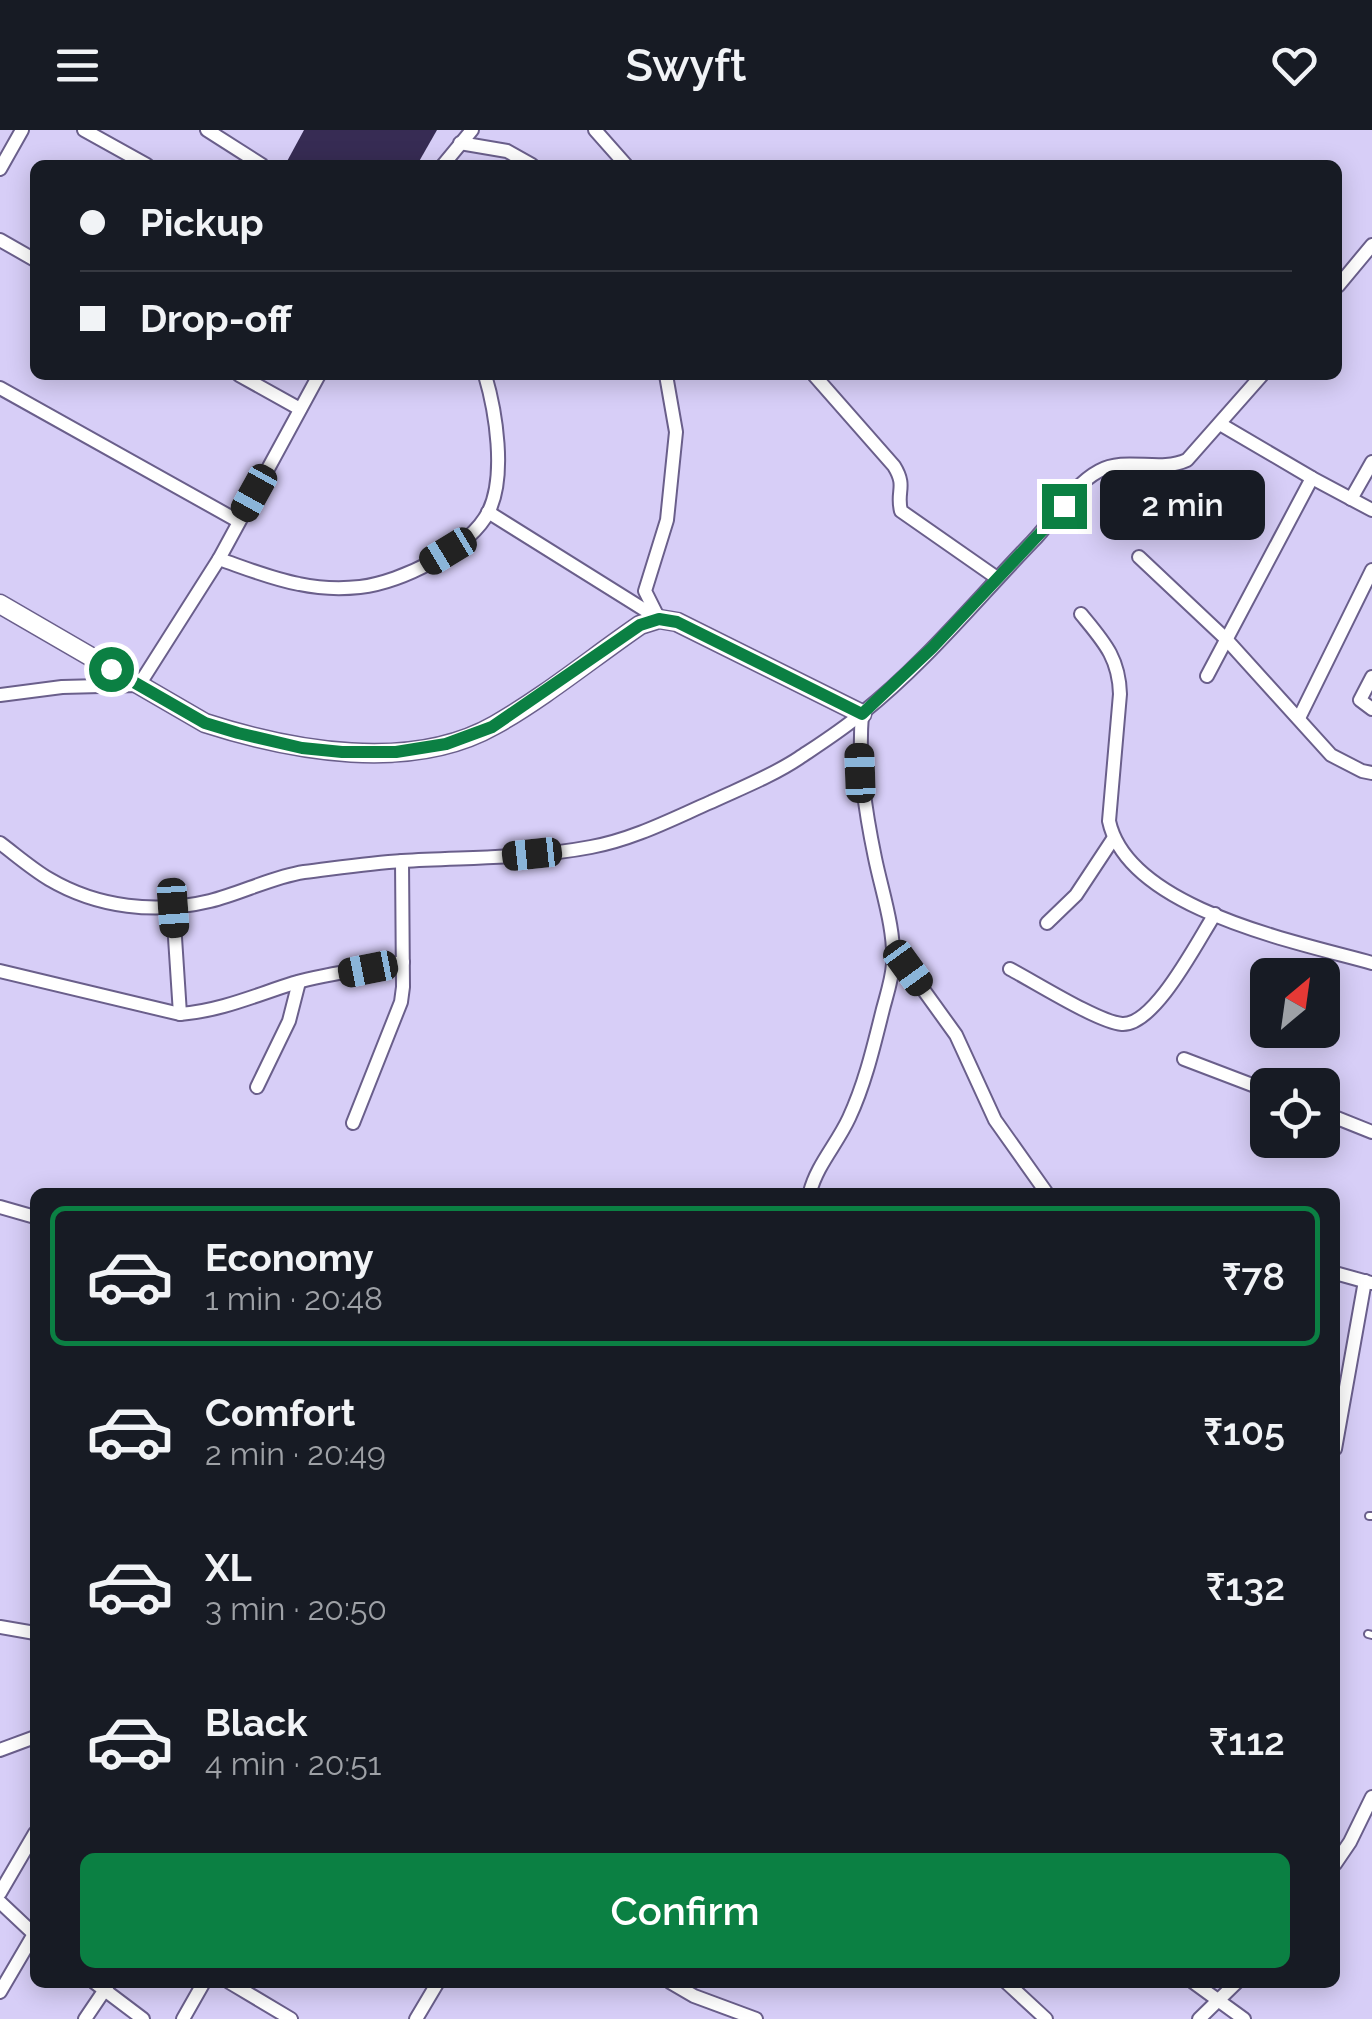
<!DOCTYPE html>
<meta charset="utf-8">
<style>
:root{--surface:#171b24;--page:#20242c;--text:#f1f3f6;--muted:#9ea1a6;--line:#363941;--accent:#0b8043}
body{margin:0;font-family:Raleway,sans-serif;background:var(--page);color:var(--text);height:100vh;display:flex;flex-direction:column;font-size:38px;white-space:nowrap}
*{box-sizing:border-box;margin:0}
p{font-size:32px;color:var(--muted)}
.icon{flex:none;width:55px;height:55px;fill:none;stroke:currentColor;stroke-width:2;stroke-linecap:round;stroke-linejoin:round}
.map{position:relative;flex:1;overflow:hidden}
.sheet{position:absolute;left:30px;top:1058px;width:1310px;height:800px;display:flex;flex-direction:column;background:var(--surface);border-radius:15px;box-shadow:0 5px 25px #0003}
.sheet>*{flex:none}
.hud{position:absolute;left:30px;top:30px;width:1312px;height:220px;border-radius:15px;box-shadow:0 5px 25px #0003;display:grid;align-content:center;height:220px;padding:0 50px;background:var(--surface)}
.needle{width:65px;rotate:29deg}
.tools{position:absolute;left:1250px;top:828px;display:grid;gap:20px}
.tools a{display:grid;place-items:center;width:90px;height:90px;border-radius:15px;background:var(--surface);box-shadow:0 5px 25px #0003;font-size:50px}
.end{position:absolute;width:45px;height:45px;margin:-22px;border:12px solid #0b8043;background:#fff;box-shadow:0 0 0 5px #fff}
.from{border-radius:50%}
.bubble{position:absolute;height:70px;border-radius:15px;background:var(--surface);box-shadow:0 5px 25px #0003;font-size:32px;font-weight:600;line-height:70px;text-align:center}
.car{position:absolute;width:30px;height:60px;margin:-30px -15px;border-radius:12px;box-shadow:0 0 8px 2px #0007;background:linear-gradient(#222 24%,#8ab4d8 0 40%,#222 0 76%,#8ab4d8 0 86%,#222 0)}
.hud b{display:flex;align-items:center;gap:35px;height:95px;font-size:38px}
.hud b+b{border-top:2px solid var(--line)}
.hud i{width:25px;height:25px;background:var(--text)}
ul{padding:18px 0 0;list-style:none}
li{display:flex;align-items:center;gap:30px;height:140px;margin:0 20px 15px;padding:0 30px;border:5px solid transparent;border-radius:15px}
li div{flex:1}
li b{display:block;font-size:38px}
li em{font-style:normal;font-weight:600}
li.current{border-color:var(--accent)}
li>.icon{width:90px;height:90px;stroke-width:1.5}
.button{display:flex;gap:20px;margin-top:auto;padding:20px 50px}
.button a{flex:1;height:115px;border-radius:15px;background:var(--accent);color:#fff;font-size:40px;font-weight:600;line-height:115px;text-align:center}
header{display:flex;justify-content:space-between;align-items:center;height:130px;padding:0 50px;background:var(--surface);font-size:45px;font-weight:600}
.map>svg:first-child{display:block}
.building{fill:#372c54}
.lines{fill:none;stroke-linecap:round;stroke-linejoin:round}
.service-casing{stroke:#6a5f8b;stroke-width:10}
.minor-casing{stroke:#6a5f8b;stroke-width:16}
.tertiary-casing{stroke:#6a5f8b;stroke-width:21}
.service{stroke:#fff;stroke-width:6}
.minor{stroke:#fff;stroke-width:12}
.tertiary{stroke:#fff;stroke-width:18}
.route{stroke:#0b8043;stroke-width:12}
</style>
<header><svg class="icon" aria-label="menu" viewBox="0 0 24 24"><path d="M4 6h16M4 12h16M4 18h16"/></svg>Swyft<svg class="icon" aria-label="heart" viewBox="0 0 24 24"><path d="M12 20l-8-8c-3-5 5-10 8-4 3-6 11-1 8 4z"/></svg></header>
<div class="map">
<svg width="1372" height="1889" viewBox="0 0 1372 1889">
<rect width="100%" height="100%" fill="#d7cef7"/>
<path class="building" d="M304 0H437L417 35H285Z"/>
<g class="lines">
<g class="service-casing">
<g id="service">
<path d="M1369 1386H1372"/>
<path d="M1368 1504 1372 1505"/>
</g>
</g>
<g class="minor-casing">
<g id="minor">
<path d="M84 0 147 35"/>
<path d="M207 0 262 35"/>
<path d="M595 0 626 35"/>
<path d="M460 13 507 21 532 35"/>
<path d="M443 35 472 0"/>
<path d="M0 39 22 0"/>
<path d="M0 110 35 130"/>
<path d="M1338 156 1372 115"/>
<path d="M239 245 300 279"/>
<path d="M814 245 894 336C907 357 896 361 901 381L997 448"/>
<path d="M0 258 238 391"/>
<path d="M1220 294 1312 348 1372 380"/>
<path d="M1351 369 1372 332"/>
<path d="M488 382 656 487"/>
<path d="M1139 427 1226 509 1331 625 1362 641 1372 643"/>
<path d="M219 429C245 438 272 449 299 454 318 458 341 459 360 457 401 452 470 419 489 381 506 345 496 282 485 245"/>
<path d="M1081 484C1103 511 1119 527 1120 564L1109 691C1128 779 1297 812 1372 833"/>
<path d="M659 489 645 461 667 390 676 302 666 245"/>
<path d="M1207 546 1312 348"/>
<path d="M1372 547 1360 570 1372 579"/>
<path d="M0 565 62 557 139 555 219 429 319 245"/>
<path d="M1299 588 1372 440"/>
<path d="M0 713C16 725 32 739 49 749 98 778 156 784 210 771 242 763 272 747 304 742 337 738 370 733 402 731 465 727 528 729 591 717 634 709 672 689 711 672 741 658 772 646 799 628 820 614 842 600 861 584 924 534 976 470 1032 412 1054 390 1071 356 1099 341 1126 326 1159 343 1187 330L1262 245"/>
<path d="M173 777 180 884"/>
<path d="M1047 793 1076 765 1113 709"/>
<path d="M894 819 956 905 995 990 1046 1062"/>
<path d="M1010 839C1035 852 1098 892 1122 894 1155 896 1198 810 1215 784"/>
<path d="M0 841 180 884C220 881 256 865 294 853 329 843 367 839 403 832"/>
<path d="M1184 929 1268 961"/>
<path d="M257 957 289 891 299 852"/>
<path d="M1322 982 1372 1002"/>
<path d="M353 993 401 872 403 857 402 731"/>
<path d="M810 1062C817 1035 837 1014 849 988 865 954 874 915 883 879 887 864 892 849 893 834 895 799 882 762 875 728 865 680 858 634 862 584"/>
<path d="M0 1077 35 1087"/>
<path d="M1335 1143 1371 1153"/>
<path d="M1335 1319 1365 1151"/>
<path d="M0 1497 35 1503"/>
<path d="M0 1620 35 1607"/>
<path d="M1335 1734 1350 1712 1372 1667"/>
<path d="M0 1763 35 1703"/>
<path d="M0 1772 35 1805"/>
<path d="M94 1852 143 1889"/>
<path d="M229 1852 291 1889"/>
<path d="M670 1852 694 1866 756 1889"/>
<path d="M1006 1852 1046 1889"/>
<path d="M1193 1852 1244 1889"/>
<path d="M0 1862 34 1804"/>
<path d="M85 1889 110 1852"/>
<path d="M183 1889 204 1852"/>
<path d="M416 1889 438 1852"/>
<path d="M1199 1889 1237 1852"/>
</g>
</g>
<g class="tertiary-casing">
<path id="tertiary" d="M0 474 205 593C292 621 411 643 495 595 546 566 592 528 640 495L659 489 677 492 862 584"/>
</g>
<use href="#service" class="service"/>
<use href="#minor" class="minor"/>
<use href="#tertiary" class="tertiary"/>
</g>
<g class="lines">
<path class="route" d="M111 539 205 593 238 603 302 618 342 622H396L446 614 492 597 640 495 659 489 677 492 862 584 932 518 1042 401 1064 376"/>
</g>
</svg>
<div class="tools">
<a><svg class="needle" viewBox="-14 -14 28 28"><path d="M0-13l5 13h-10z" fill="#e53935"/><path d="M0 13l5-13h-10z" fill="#9ea1a6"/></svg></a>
<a><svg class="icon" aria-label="locate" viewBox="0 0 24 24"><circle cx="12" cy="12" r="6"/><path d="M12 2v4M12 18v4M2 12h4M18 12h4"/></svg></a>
</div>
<i class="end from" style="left:111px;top:539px"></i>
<i class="end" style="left:1064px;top:376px"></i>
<div class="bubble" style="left:1100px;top:340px;width:165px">2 min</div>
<i class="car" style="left:254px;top:363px;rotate:209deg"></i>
<i class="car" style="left:448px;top:421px;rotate:239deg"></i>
<i class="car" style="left:860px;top:643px;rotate:358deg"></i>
<i class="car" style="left:532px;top:724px;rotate:264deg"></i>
<i class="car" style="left:173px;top:778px;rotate:176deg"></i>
<i class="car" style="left:908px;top:838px;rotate:144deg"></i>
<i class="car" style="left:368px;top:839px;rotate:259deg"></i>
<div class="hud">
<b><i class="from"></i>Pickup</b>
<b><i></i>Drop-off</b>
</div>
<section class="sheet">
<ul>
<li class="current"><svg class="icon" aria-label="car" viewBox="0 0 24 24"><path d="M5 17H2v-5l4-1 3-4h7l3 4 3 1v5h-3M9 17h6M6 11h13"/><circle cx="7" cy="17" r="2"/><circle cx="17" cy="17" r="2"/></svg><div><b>Economy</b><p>1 min · 20:48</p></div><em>₹78</em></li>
<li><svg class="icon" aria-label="car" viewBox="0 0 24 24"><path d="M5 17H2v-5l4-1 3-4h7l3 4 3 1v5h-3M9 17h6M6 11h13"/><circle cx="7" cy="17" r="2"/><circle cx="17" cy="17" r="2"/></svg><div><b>Comfort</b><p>2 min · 20:49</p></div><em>₹105</em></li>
<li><svg class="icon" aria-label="car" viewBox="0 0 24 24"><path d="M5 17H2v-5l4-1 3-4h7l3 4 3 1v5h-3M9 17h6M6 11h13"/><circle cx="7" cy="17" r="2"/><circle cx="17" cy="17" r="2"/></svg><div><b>XL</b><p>3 min · 20:50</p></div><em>₹132</em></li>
<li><svg class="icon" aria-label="car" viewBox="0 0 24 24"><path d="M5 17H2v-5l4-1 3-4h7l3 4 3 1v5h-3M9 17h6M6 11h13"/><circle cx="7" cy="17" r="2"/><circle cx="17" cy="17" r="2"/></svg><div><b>Black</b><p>4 min · 20:51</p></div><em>₹112</em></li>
</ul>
<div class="button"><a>Confirm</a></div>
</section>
</div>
